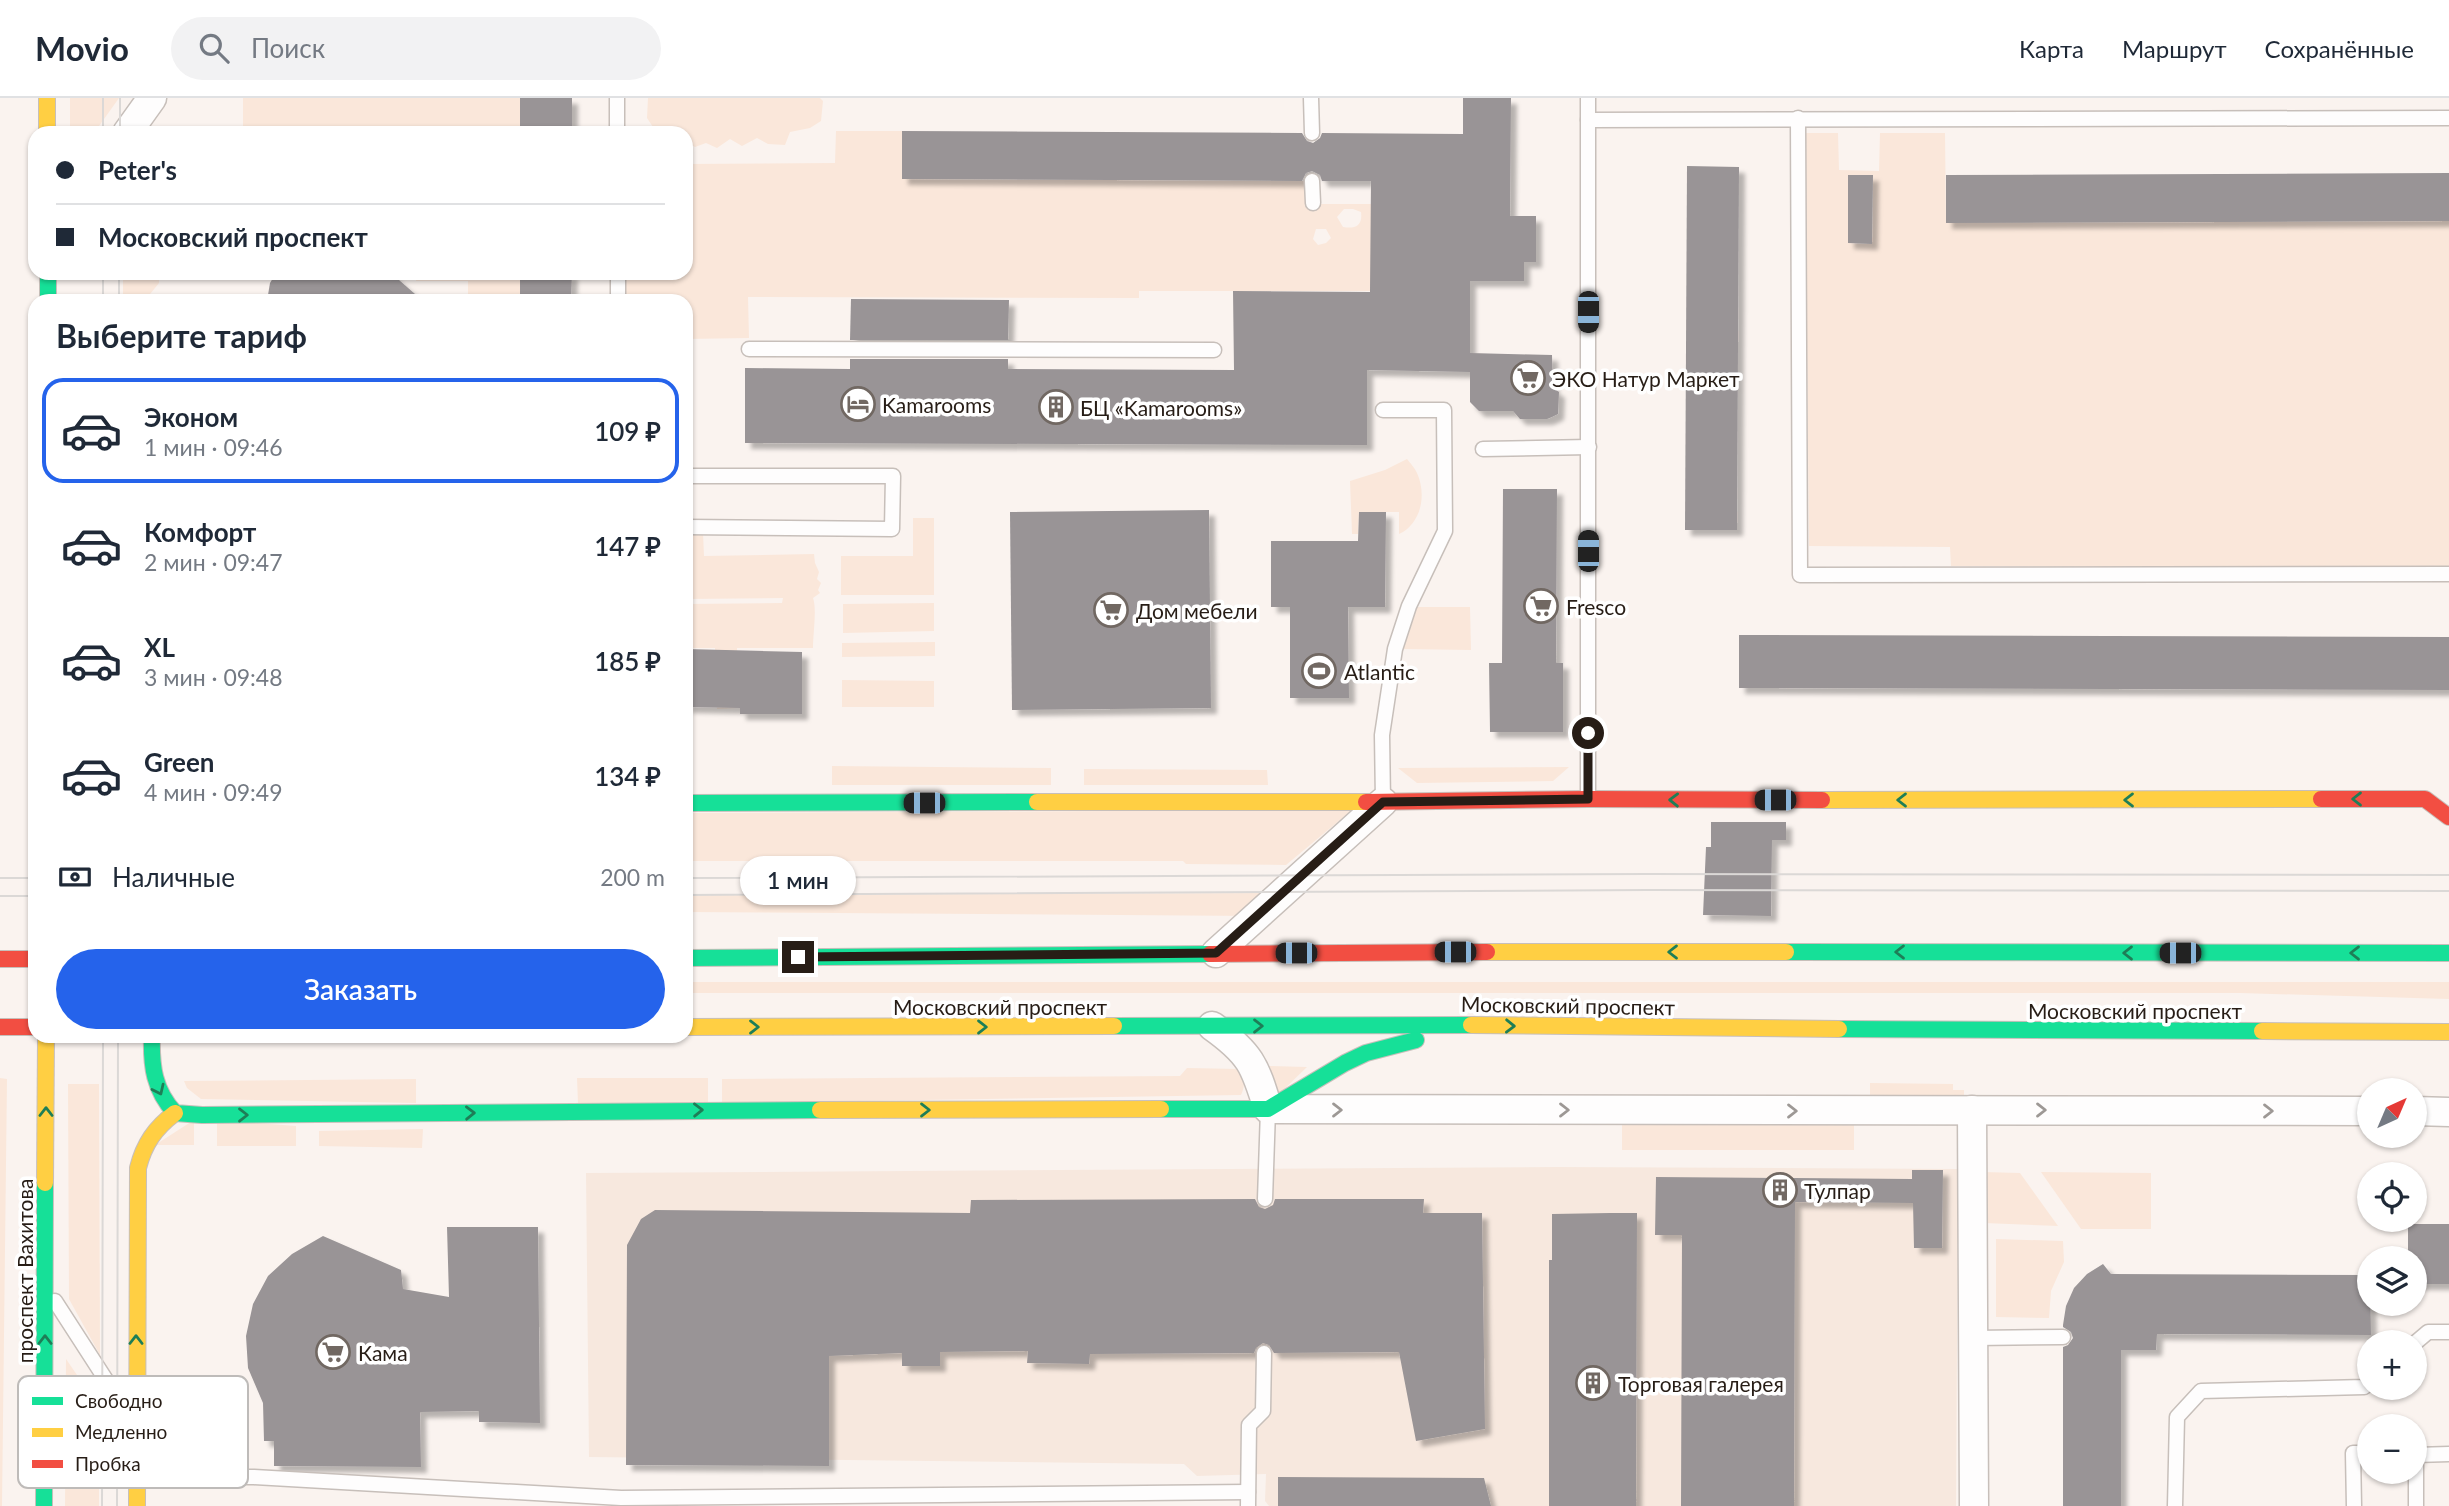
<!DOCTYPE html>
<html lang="ru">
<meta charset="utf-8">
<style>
:root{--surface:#fff;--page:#f2f2f3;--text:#1f2937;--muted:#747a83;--line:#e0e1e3;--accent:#2563eb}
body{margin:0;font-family:Lato,sans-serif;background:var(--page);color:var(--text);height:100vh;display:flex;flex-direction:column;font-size:26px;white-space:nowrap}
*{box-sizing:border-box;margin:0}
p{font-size:23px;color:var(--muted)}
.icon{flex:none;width:38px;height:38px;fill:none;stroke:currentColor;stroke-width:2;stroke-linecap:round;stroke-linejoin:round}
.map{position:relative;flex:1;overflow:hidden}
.sheet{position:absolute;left:28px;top:196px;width:665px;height:749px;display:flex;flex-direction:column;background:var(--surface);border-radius:21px;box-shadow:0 2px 5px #0004}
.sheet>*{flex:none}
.guide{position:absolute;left:28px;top:28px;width:665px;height:154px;border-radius:21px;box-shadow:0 2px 5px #0004;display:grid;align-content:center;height:154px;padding:0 28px;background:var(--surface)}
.needle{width:46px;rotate:44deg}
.fabs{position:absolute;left:2357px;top:980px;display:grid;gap:14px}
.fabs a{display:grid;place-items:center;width:70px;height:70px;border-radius:50%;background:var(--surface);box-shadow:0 2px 5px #0004;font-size:35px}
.end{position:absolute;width:32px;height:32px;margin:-16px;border:9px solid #271d16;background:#fff;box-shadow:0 0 0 4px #fff}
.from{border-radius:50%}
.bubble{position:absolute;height:49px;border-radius:24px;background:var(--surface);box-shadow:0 2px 5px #0004;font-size:23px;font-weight:600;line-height:49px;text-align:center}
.car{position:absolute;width:21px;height:42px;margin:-21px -10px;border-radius:9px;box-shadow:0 0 5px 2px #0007;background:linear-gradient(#222 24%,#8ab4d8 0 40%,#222 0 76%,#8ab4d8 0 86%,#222 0)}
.guide b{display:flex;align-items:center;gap:24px;height:66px;font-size:26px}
.guide b+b{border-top:2px solid var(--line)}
.guide i{width:18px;height:18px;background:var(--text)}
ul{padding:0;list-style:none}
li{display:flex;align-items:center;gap:21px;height:105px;margin:0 14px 10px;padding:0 14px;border:4px solid transparent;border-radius:21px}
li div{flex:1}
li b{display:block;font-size:26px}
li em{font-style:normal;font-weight:600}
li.selected{border-color:var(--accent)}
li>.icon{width:63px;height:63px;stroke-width:1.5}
h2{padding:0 28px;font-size:32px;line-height:84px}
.pay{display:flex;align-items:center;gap:18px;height:77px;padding:0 28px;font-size:26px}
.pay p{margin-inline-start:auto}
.primary-button{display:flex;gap:14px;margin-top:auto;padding:14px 28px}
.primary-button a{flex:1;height:80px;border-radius:42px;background:var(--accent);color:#fff;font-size:28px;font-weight:600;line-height:80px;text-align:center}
header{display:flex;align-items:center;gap:42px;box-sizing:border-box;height:98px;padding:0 35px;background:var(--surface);border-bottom:2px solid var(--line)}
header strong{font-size:33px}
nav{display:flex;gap:38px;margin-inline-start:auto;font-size:24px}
.search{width:490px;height:63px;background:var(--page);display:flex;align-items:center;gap:18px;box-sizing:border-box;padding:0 24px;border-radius:38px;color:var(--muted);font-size:26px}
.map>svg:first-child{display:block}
.built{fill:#f7e8de}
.green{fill:#fae7da;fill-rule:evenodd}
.building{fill:#999496;filter:url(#shadow)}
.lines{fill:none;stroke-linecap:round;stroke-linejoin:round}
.lane-casing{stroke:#c7bfba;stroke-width:17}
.street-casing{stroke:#c7bfba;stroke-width:31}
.fast-casing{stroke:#c7bfba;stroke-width:18}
.slow-casing{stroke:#c7bfba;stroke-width:18}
.jam-casing{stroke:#c7bfba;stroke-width:18}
.lane{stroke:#fefdfd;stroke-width:14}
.street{stroke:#fefdfd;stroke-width:28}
.fast{stroke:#16e098;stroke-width:16}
.slow{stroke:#ffcf43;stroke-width:16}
.jam{stroke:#f24e42;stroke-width:16}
.tram{stroke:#dbd8d6;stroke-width:2}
.oneway{stroke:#1e7e57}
.oneway2{stroke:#9d9895}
.route{stroke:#271d16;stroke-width:9}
.labels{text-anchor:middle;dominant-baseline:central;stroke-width:7;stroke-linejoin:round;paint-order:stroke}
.poi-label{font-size:21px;fill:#271d16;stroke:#fff;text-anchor:start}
.street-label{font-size:21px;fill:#271d16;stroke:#fff}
.key{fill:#fff;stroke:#bebbb9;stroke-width:2}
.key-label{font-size:19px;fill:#271d16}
</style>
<header>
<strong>Movio</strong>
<div class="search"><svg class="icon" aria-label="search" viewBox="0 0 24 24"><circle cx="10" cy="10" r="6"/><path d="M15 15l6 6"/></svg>Поиск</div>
<nav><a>Карта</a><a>Маршрут</a><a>Сохранённые</a></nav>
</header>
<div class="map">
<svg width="2449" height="1408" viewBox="0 0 2449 1408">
<defs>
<filter id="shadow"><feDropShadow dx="6" dy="6" stdDeviation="2" flood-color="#0004"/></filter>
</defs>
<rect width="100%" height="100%" fill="#faf3ef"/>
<path class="built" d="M1556 1069 1958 1071 1956 1408H1269L1265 1403 1266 1376 1197 1378 1184 1366 589 1359 586 1075Z"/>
<g class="green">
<path d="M70 0H119L94 35H70Z"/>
<rect x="243" y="0" width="277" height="35"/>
<path d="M648 0H820L823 3 821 23 810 30 790 34 785 47 768 46 757 40 742 48 730 41 717 50 706 45 695 49 686 44V35H657L647 20Z"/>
<path d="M836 33H902V81L1312 83 1313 106H1402V193H1139V200L748 199 749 240 686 241V203H624V175H686V66L835 65ZM1344 111H1353L1361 114C1363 128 1355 131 1343 129L1337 119ZM1316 131H1326L1331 140 1326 145 1318 147 1313 141Z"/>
<path d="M1805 35H1838L1839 72 1879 73 1880 35H1945L1946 124 2449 123V470L1951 468 1950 449 1809 448ZM1848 77 1873 78 1872 146 1848 145Z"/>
<path d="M123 175H159V185L146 201 123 200Z"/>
<path d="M417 175H520V203H468V183H416Z"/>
<path d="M1407 361C1410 365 1415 370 1417 375 1427 397 1421 426 1399 436V414H1359L1358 436H1352L1350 383 1385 372Z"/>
<path d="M913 420H934V497H841V458H913Z"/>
<path d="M686 435H703L704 458 814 456 815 465 819 474 817 481 821 485 818 492 820 495 813 500C817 511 813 535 813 550H737V610L717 611 715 550H686V506L782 505 783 500 686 501Z"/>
<path d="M934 505V533L843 535V506Z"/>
<path d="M1416 509H1470L1471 552 1403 551Z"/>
<path d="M935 544V558L842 559V545Z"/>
<path d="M842 582 934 583V609H842Z"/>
<path d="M832 668 1051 670V687H832Z"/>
<path d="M1569 669 1553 683 1417 685 1398 670Z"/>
<path d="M1084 671 1267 672 1268 687H1084Z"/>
<path d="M1352 712 1286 767 1186 766 1183 763H686V715Z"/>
<path d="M1282 795 1256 818 686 814V797Z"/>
<path d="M686 884H2449V901L2240 895H686Z"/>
<path d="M1269 968 1307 969 1275 1000Z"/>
<path d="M1187 970 1239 971C1244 981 1246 986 1241 997L722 1005V981L1180 978Z"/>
<path d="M0 980 7 981 2 1408H0Z"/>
<path d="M577 980H708V1005H578Z"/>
<path d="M416 981V1005L201 1001 187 990 184 983Z"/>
<path d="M1870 985 1953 986V992H1964V1005L1870 1004Z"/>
<path d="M68 986H99L100 1257 69 1201Z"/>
<path d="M194 1022V1047H155Z"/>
<path d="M217 1022 296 1028V1048H217Z"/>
<rect x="1622" y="1026" width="232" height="26"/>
<path d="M423 1031 422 1050 319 1048V1033Z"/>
<path d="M1983 1074 2020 1075 2058 1128 1984 1125Z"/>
<path d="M2041 1074 2151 1075V1131H2081Z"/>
<path d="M1996 1141 2063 1143 2064 1164 2051 1193 2049 1220 1996 1219Z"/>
<path d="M66 1261 99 1309V1408H65Z"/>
</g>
<g class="building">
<rect x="520" y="0" width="52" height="35"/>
<path d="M1463 0H1511L1510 118H1536V164H1524V183H1470V255L1552 257 1553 290 1559 294 1558 316 1552 319 1547 321H1520L1513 313H1479L1470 304V274L1367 272V347L745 345V270L850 271V261H1008V271L1234 272 1233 193 1370 194 1371 83H1322L1320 77 1312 73 1306 75 1302 83 902 81V33L1302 35 1307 43 1313 45 1320 40 1322 35 1463 36Z"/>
<path d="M1687 68 1739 69 1737 432H1685Z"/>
<path d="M2449 75V123L1946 125V77Z"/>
<path d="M1848 77H1873L1872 146 1848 145Z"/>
<path d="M276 175H391L423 203H267L270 185Z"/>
<path d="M520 175H572L571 203H520Z"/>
<path d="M851 201 1009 202 1008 242H850Z"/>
<path d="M1503 391H1557L1556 565H1563V634H1490L1489 565H1502Z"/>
<path d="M1209 412 1211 610 1012 612 1010 414Z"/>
<path d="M1359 414H1386L1385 509H1348L1349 600H1290V509H1271V443H1358Z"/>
<path d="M1739 537 2449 539V592L1739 590Z"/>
<path d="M686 551 802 554V616H740V610L686 609Z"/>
<path d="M1711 724H1786V742H1772L1771 818 1703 817 1706 749H1711Z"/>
<path d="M1912 1072H1943L1942 1150H1914L1913 1105 1795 1104 1794 1408H1681L1682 1137H1655L1656 1079 1912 1081Z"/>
<path d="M1255 1101 1259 1109 1265 1111 1273 1107 1275 1101H1424L1423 1115H1482L1485 1331 1416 1343 1399 1254 1274 1255 1269 1247 1263 1245 1256 1250 1254 1255 1090 1256 1089 1266 1027 1265 1028 1253 940 1254V1268H902V1255L829 1258V1368L626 1367 627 1147 641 1121 655 1112 970 1115 971 1102Z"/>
<path d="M1610 1115H1637L1636 1408H1549V1162H1552V1116Z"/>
<path d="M2408 1126H2449V1186H2415V1160H2408Z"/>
<path d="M447 1129H538L540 1325 479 1324V1313L420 1314 421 1369 274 1368V1343H264L263 1305 248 1270 246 1238 253 1206 268 1178 292 1156 323 1138 401 1172 403 1191 449 1199Z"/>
<path d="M2103 1166 2111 1176 2370 1177 2371 1237 2157 1236 2156 1252H2121V1408H2063V1249L2068 1247 2073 1240 2071 1234 2063 1229V1227L2066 1208 2074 1190 2087 1176Z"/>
<path d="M1278 1379 1484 1380 1491 1408H1278Z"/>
</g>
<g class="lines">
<g class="lane-casing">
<g id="lane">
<path d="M617 0V35"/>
<path d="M1311 0 1312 35"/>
<path d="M1798 20 1800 477 2449 476"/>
<path d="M1588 22 2449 20"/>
<path d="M1312 83 1313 105"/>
<path d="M618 175V203"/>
<path d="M749 251 1214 252"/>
<path d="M1383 312H1444L1445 433 1409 508 1395 551 1382 637 1383 703"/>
<path d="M1483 351 1589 349"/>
<path d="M686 378H893L892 431 686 429"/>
<path d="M1588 699V0"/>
<path d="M1265 1101 1268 1012"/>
<path d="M55 1203 128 1316"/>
<path d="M1974 1240 2063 1239"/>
<path d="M2415 1245 2428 1234H2449"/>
<path d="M140 1379H254L621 1400 1248 1394"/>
<path d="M1248 1408 1249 1327 1263 1313 1264 1255"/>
<path d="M2175 1408 2177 1319 2201 1293 2364 1289 2370 1284"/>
<path d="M2354 1408 2353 1355H2370"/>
<path d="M2416 1408V1357L2449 1356"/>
</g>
</g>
<g class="street-casing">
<g id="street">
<path d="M127 35 152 0"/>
<path d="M1216 855 1383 704"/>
<path d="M1212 928C1250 955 1255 967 1268 1011L2370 1013"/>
<path d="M1972 1012 1974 1408"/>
<path d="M2415 1013 2449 1014"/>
</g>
</g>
<g class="fast-casing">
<g id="fast">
<path d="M48 175V203"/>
<path d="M686 705 1037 704"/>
<path d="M1786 854 2449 855"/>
<path d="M686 860 1210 856"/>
<path d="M1114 928 1471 927"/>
<path d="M1839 931 2262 933"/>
<path d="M152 938C151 968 154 992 175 1015L202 1017 820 1012"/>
<path d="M1161 1011H1268L1345 965 1366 955 1416 942"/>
<path d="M44 1408 45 1085"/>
</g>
</g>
<g class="slow-casing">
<g id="slow">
<path d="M47 0V35"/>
<path d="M1822 702 2321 701"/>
<path d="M1037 704H1366"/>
<path d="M1487 854H1786"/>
<path d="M1471 927 1839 931"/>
<path d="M686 929 1114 928"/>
<path d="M2262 933 2449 934"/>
<path d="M820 1012 1161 1011"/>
<path d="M45 1085 46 938"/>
<path d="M137 1408 138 1070C144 1046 155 1030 175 1015"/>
</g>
</g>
<g class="jam-casing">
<g id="jam">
<path d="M2321 701H2425L2449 719"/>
<path d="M1366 704 1588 701 1822 702"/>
<path d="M1210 856 1487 854"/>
<path d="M0 861H35"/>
<path d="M0 929H35"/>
</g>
</g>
<use href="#lane" class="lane"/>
<use href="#street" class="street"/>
<use href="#fast" class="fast"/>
<use href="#slow" class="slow"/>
<use href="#jam" class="jam"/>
<g class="tram">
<path d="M103 0V35"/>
<path d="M120 0V35"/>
<path d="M103 175V203"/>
<path d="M119 203V175"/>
<path d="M0 780H35"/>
<path d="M686 780 1647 776 2449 777"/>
<path d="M686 797 1647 792 2449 793"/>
<path d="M0 798H35"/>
<path d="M102 1408 103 938"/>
<path d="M117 1408 118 938"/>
</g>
</g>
<defs><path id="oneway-chevron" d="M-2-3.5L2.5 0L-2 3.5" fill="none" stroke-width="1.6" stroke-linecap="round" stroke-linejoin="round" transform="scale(1.75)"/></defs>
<g class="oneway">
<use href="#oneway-chevron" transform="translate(2357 701) rotate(180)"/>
<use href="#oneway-chevron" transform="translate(1674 702) rotate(-179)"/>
<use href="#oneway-chevron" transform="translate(1902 702) rotate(180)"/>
<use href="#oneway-chevron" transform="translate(2129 702) rotate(180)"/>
<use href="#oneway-chevron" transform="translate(1673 854) rotate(-180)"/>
<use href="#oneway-chevron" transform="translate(1900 854) rotate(-180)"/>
<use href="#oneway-chevron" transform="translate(2128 855) rotate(-180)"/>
<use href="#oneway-chevron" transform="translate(2355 855) rotate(-180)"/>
<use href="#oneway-chevron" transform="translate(1258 928)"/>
<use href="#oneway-chevron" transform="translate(1510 928) rotate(1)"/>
<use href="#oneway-chevron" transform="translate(754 929)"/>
<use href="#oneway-chevron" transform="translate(982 929)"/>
<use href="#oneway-chevron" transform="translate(159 992) rotate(65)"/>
<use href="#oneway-chevron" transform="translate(698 1012) rotate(-1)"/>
<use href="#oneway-chevron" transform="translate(925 1012)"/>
<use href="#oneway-chevron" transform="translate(46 1014) rotate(-90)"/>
<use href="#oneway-chevron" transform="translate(470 1015) rotate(-1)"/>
<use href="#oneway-chevron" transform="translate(243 1017)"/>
<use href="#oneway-chevron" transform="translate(45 1242) rotate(-90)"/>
<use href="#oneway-chevron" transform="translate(136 1242) rotate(-90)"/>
</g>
<g class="oneway2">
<use href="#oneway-chevron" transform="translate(1337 1012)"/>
<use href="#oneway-chevron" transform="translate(1564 1012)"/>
<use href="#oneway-chevron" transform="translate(2041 1012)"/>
<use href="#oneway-chevron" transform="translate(1792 1013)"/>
<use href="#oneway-chevron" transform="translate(2268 1013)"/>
</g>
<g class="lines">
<path class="route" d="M798 859 1216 855 1383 704 1588 701V635"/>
</g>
<defs>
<g id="supermarket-ring" transform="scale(1.75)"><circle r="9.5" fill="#fff" stroke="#716862" stroke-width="1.5"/><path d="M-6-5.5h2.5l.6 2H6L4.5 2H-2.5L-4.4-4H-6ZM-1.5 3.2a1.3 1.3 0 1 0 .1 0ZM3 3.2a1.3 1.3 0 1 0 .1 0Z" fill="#716862"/></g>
<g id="hotel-ring" transform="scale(1.75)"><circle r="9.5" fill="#fff" stroke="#716862" stroke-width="1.5"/><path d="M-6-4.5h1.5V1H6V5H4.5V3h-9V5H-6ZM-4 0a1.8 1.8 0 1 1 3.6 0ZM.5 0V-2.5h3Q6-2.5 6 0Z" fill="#716862"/></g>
<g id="building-ring" transform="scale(1.75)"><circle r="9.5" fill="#fff" stroke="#716862" stroke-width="1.5"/><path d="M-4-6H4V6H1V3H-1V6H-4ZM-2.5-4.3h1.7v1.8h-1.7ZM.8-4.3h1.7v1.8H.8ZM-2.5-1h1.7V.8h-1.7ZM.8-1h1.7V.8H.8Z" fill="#716862"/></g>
<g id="stadium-ring" transform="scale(1.75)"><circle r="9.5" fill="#fff" stroke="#716862" stroke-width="1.5"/><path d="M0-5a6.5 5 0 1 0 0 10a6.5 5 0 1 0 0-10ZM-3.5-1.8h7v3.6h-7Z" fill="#716862"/></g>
</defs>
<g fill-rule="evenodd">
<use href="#supermarket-ring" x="1528" y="280"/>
<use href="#hotel-ring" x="858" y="306"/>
<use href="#building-ring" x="1056" y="309"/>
<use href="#supermarket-ring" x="1541" y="508"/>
<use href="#supermarket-ring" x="1111" y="512"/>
<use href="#stadium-ring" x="1319" y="573"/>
<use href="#building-ring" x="1780" y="1092"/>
<use href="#supermarket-ring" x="333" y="1254"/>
<use href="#building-ring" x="1593" y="1285"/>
</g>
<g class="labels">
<g class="poi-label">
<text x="1552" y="280">ЭКО Натур Маркет</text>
<text x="882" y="306">Kamarooms</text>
<text x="1080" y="309">БЦ «Kamarooms»</text>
<text x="1566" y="508">Fresco</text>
<text x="1136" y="512">Дом мебели</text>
<text x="1344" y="573">Atlantic</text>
<text x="1804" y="1092">Тулпар</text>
<text x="358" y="1254">Кама</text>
<text x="1618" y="1285">Торговая галерея</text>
</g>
<g class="street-label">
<text transform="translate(1568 907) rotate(1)">Московский проспект</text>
<text x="1000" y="908">Московский проспект</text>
<text x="2135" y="912">Московский проспект</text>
<text transform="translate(24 1173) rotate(-90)">проспект Вахитова</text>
</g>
</g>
<rect x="18" y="1278" width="230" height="112" rx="10" class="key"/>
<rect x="32" y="1299" width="31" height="8" fill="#16e098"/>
<rect x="32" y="1330" width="31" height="9" fill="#ffcf43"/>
<rect x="32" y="1362" width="31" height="8" fill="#f24e42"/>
<g class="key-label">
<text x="75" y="1310">Свободно</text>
<text x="75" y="1341">Медленно</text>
<text x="75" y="1373">Пробка</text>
</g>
</svg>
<div class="fabs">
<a><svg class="needle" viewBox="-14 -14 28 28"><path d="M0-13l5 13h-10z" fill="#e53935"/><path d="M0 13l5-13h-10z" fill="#747a83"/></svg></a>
<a><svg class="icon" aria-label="locate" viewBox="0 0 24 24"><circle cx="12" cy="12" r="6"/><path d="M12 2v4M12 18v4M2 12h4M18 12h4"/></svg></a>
<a><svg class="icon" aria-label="layers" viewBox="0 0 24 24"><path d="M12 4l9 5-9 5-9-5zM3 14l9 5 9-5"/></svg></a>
<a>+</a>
<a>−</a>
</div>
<i class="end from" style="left:1588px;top:635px"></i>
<i class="end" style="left:798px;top:859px"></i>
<div class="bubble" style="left:740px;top:758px;width:116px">1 мин</div>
<i class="car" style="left:1588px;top:214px;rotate:180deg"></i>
<i class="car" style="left:1588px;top:453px;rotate:0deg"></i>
<i class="car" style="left:1775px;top:702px;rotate:270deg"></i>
<i class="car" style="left:924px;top:705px;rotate:270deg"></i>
<i class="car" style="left:1455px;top:854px;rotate:270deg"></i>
<i class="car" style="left:1296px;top:855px;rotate:270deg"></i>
<i class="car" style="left:2180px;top:855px;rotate:270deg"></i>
<div class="guide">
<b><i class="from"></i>Peter's</b>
<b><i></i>Московский проспект</b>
</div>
<section class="sheet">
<h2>Выберите тариф</h2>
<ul>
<li class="selected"><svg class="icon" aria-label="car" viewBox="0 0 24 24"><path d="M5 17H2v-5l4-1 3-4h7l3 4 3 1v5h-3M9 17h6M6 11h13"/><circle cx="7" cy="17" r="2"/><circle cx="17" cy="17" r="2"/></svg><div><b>Эконом</b><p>1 мин · 09:46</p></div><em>109 ₽</em></li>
<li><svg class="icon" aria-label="car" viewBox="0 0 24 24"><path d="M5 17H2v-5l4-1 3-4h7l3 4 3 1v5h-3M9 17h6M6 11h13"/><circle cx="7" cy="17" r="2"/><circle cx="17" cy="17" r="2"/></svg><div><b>Комфорт</b><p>2 мин · 09:47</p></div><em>147 ₽</em></li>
<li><svg class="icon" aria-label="car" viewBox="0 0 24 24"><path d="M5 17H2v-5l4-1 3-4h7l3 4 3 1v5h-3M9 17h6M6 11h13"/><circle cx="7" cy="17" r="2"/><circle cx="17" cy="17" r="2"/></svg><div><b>XL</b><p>3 мин · 09:48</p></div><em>185 ₽</em></li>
<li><svg class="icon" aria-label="car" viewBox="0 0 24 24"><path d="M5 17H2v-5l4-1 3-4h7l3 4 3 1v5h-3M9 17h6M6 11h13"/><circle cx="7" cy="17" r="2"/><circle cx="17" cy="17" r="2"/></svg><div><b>Green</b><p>4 мин · 09:49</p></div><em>134 ₽</em></li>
</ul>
<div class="pay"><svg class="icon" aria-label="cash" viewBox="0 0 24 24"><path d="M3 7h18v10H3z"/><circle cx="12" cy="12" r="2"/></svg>Наличные<p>200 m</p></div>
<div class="primary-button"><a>Заказать</a></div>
</section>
</div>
